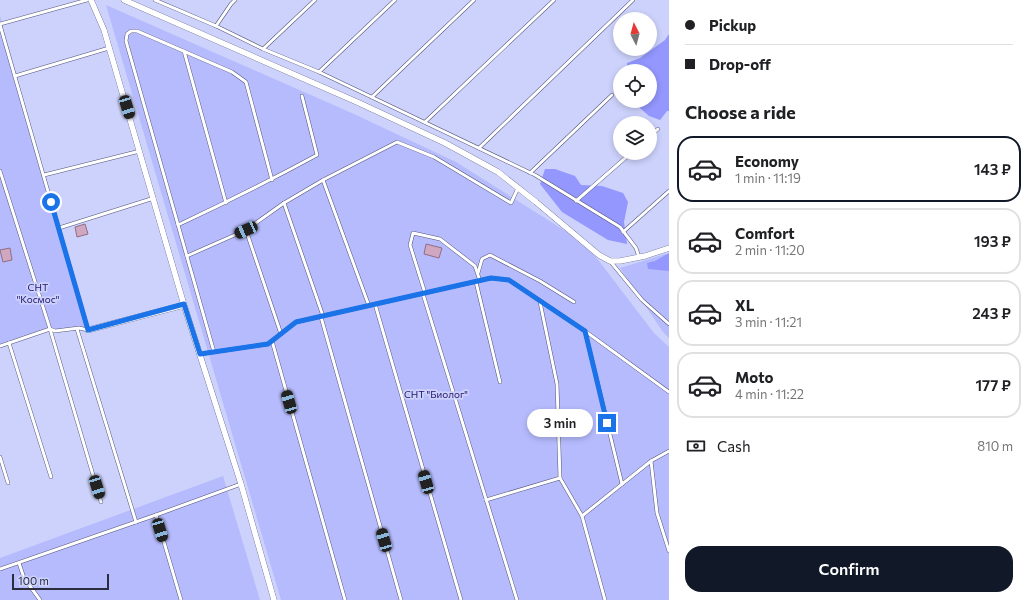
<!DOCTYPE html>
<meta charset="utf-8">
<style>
:root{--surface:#fff;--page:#f6f6f6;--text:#202124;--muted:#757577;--line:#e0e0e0;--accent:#111827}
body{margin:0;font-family:Commissioner,sans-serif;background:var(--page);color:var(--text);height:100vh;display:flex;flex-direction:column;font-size:15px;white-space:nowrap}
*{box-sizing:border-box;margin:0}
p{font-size:13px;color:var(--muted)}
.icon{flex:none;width:22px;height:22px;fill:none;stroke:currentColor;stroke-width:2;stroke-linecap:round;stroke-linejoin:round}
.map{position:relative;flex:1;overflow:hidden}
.details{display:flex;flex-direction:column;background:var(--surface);width:360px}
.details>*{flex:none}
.guide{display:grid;align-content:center;height:88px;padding:0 16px;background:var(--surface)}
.needle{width:26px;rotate:354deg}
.tools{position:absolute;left:613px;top:12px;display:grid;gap:8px}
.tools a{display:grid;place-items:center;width:44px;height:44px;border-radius:50%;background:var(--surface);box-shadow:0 2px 6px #0003;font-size:20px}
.scale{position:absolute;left:12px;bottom:10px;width:97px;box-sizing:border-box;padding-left:4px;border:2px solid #2b2d3d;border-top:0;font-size:11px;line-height:14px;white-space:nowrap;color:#2b2d3d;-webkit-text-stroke:3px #cdd2fc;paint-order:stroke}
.end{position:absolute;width:18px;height:18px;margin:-9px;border:5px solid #1a73e8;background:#fff;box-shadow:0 0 0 2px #fff}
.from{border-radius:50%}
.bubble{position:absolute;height:28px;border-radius:14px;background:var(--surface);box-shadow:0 2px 6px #0003;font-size:13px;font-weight:600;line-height:28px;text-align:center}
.car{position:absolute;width:12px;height:24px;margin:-12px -6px;border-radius:5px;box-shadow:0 0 3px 1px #0007;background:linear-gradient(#222 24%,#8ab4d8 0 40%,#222 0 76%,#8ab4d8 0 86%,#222 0)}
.guide b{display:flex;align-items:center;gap:14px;height:38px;font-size:15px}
.guide b+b{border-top:1px solid var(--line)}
.guide i{width:10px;height:10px;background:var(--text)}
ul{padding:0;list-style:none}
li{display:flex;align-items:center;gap:12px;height:66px;margin:0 8px 6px;padding:0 8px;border:2px solid var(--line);border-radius:16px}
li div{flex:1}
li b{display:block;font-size:15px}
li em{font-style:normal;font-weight:600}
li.selected{border-color:var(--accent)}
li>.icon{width:36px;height:36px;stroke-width:1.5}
h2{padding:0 16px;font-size:18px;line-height:48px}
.pay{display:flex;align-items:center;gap:10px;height:44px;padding:0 16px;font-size:15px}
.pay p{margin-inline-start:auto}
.button{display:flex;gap:8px;margin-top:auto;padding:8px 16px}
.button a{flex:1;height:46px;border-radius:16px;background:var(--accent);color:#fff;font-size:16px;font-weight:600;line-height:46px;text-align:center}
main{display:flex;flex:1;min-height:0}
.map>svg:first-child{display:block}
.green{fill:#b5bbfd}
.forest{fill:#9397fe}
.building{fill:#cfa7c0;stroke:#926d85}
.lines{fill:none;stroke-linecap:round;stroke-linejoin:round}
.service-casing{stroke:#525578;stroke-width:4}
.minor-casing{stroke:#525578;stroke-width:6}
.service{stroke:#fff;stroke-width:3}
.minor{stroke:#fff;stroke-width:5.5}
.route{stroke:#1a73e8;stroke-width:5}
.labels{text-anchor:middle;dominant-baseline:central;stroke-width:3.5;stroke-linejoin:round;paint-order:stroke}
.park-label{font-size:10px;fill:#23146d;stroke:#cdd2fc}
</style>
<main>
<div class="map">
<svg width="669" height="600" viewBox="0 0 669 600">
<rect width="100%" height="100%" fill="#cdd2fc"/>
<g class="green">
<path d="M106 5 354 114 456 162 586 244 654 333 669 347V600H281Z"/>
<path d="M0 16 88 330 79 328 55 331 50 329 0 346Z"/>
<path d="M665 254 669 255V338L663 332 620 268 640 262Z"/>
<path d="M223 476 260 600H0V558Z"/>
</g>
<g class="forest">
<path d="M669 34V111H667L660 120 649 116 632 101H650V71H627V63L640 58 665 40Z"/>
<path d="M545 169H555L575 176 581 185 602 186 623 193 628 202 624 222 627 244 608 240 562 212 540 184Z"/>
<path d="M669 253V271L648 269 647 263 655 261Z"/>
</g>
<g class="building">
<path d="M85 224 88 234 77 237 75 227Z"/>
<path d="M426 244 442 248 439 258 424 254Z"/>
<path d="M10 248 12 260 3 262 0 250Z"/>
</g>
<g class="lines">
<g class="service-casing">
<g id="service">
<path d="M155 0 216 26 263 49 319 72 535 175 620 227 636 248 639 257"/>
<path d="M0 24 87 0"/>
<path d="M0 25 88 330 79 328 55 331 50 329 0 346"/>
<path d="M216 26 231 4 235 0"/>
<path d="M263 49 315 0"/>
<path d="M184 51 226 203"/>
<path d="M319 72 395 0"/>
<path d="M15 76 109 48"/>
<path d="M372 97 474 0"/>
<path d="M425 122 554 0"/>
<path d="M650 136 658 129"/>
<path d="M479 148 633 0"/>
<path d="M0 171 50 329 101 502"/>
<path d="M530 173 612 95"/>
<path d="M44 175 140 151"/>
<path d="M323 180 369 306"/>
<path d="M576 201 631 153"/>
<path d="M284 203 323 316"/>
<path d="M178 225C225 203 271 180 317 155L302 96"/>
<path d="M59 228 154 198"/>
<path d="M246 230 281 334"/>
<path d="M623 232 669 191"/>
<path d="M187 256 246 230 284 203 323 180 397 142 434 157 511 203 518 188"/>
<path d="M610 261 642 300 669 324"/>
<path d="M478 273 482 259 490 255 540 281 574 302"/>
<path d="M476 282 500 382"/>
<path d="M425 293 410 245 413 233 440 239 475 266 480 281"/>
<path d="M423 294 517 600"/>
<path d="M540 302 557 384 560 478 582 516"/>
<path d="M375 304 461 600"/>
<path d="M321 317 401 600"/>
<path d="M77 329 136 522"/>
<path d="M585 331 622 484"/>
<path d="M272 341 345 600"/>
<path d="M9 343 51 477"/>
<path d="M214 352 126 41 127 34 131 31H137L232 72 246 82 272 180"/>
<path d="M200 354 268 344 296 322 491 278 509 280 585 331 669 392"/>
<path d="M0 457 8 483"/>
<path d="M651 461 657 513 669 551"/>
<path d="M486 500 560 478"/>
<path d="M156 515 181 600"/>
<path d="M19 563 24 578 40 600"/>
<path d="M0 569 156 515 241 484"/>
<path d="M605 600 582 516 651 461 669 451"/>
</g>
</g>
<g class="minor-casing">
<g id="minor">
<path d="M91 0 104 30 184 305 241 484 274 600"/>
<path d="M124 0 357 102 445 143 498 172 536 202 599 255 610 261H620L645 256 669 248"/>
<path d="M88 330 184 305"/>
</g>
</g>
<use href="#service" class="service"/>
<use href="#minor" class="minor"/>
</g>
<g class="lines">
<path class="route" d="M51 202 88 330 184 304 200 354 268 344 296 322 491 278 509 280 585 331 607 423"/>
</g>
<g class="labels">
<g class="park-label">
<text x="38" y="287">СНТ<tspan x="38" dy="12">"Космос"</tspan></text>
<text x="436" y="394">СНТ "Биолог"</text>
</g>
</g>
</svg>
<div class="tools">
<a><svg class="needle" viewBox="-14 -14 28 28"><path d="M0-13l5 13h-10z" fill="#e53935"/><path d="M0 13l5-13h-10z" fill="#757577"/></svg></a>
<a><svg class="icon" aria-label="locate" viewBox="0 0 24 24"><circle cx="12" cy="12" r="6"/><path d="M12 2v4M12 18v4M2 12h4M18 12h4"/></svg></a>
<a><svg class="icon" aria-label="layers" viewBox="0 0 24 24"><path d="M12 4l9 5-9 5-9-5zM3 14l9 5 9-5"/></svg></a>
</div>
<div class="scale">100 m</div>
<i class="end from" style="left:51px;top:202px"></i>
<i class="end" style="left:607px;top:423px"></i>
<div class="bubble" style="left:527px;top:409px;width:66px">3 min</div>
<i class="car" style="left:127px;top:107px;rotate:163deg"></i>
<i class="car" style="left:246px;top:230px;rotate:246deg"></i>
<i class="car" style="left:289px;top:402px;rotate:344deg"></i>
<i class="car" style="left:426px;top:482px;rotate:344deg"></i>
<i class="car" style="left:97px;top:487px;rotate:163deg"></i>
<i class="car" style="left:160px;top:530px;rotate:163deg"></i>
<i class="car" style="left:384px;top:540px;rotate:344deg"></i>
</div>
<section class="details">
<div class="guide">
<b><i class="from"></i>Pickup</b>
<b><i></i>Drop-off</b>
</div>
<h2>Choose a ride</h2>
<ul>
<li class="selected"><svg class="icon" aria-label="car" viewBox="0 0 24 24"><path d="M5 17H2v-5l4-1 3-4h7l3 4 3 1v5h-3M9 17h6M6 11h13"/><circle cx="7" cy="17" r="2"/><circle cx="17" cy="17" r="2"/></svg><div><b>Economy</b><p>1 min · 11:19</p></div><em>143 ₽</em></li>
<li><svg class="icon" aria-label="car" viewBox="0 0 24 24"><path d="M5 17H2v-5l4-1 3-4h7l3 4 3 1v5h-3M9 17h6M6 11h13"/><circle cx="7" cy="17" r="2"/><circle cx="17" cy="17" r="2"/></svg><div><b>Comfort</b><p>2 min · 11:20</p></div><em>193 ₽</em></li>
<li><svg class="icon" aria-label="car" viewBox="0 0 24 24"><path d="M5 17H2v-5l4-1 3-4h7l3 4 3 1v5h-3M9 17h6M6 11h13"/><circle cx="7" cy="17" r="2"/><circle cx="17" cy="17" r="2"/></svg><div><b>XL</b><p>3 min · 11:21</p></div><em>243 ₽</em></li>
<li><svg class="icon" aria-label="car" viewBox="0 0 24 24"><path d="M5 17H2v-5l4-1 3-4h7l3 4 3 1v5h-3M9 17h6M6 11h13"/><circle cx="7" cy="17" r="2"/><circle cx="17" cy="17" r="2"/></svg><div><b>Moto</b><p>4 min · 11:22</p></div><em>177 ₽</em></li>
</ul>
<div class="pay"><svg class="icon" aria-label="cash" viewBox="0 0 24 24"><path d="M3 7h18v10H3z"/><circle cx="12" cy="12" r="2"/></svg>Cash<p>810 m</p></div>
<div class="button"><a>Confirm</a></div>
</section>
</main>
